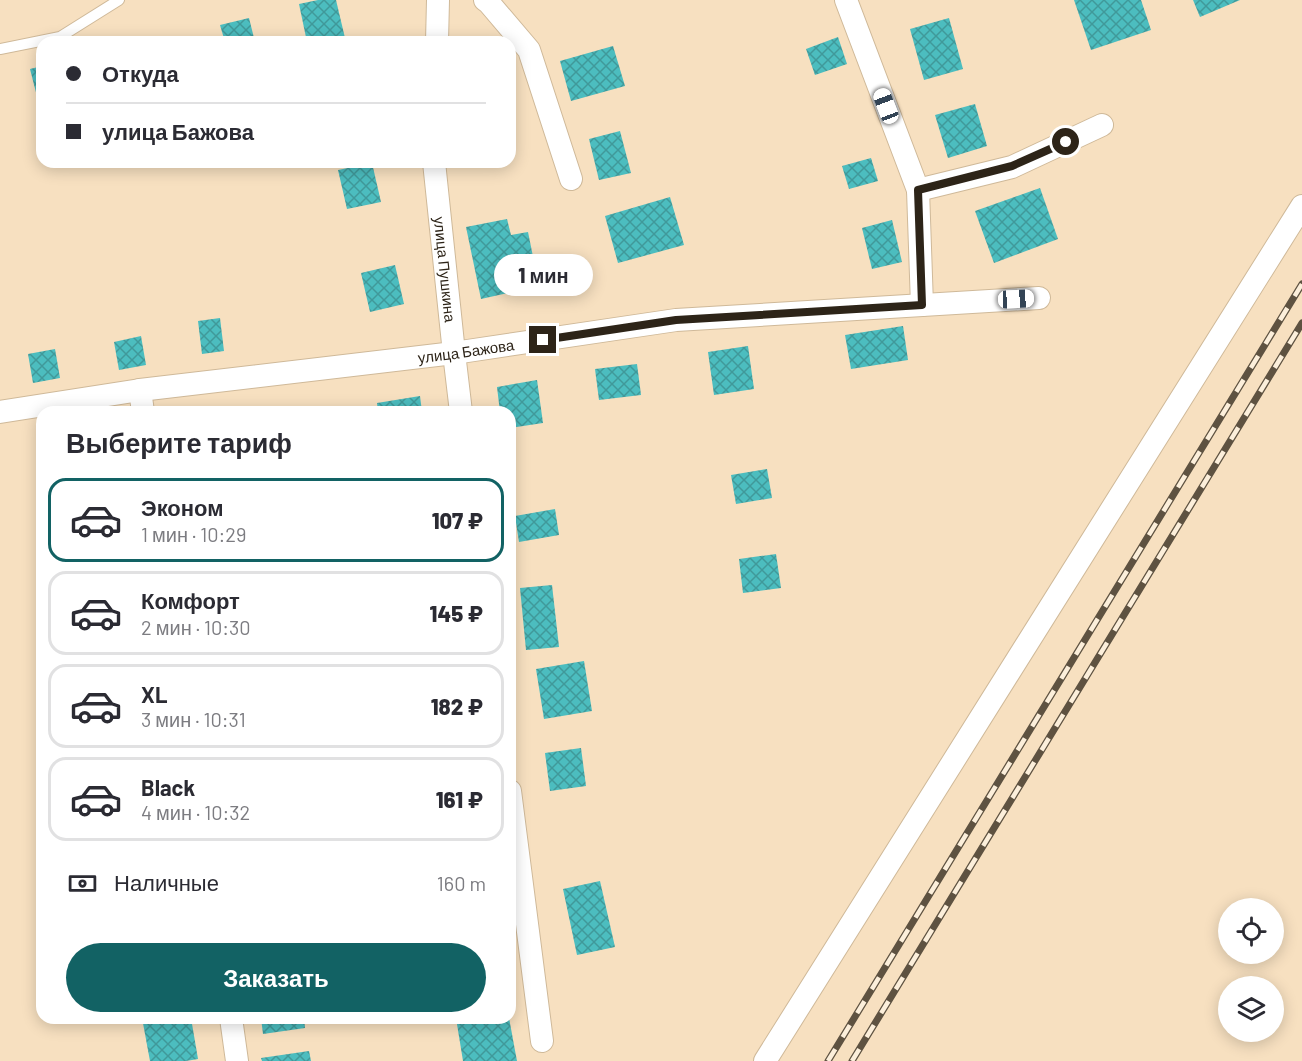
<!DOCTYPE html>
<html lang="ru">
<meta charset="utf-8">
<style>
:root{--surface:#fff;--page:#f2f2f3;--text:#2b2b33;--muted:#7c7c81;--line:#e1e1e2;--accent:#126264}
body{margin:0;font-family:Barlow,sans-serif;background:var(--page);color:var(--text);height:100vh;display:flex;flex-direction:column;font-size:22px;white-space:nowrap}
*{box-sizing:border-box;margin:0}
p{font-size:20px;color:var(--muted)}
.icon{flex:none;width:33px;height:33px;fill:none;stroke:currentColor;stroke-width:2;stroke-linecap:round;stroke-linejoin:round}
.map{position:relative;flex:1;overflow:hidden}
.drawer{position:absolute;left:36px;top:406px;width:480px;height:618px;display:flex;flex-direction:column;background:var(--surface);border-radius:18px;box-shadow:0 3px 15px #0003}
.drawer>*{flex:none}
.banner{position:absolute;left:36px;top:36px;width:480px;height:132px;border-radius:18px;box-shadow:0 3px 15px #0003;display:grid;align-content:center;height:132px;padding:0 30px;background:var(--surface)}
.controls{position:absolute;left:1218px;top:898px;display:grid;gap:12px}
.controls a{display:grid;place-items:center;width:66px;height:66px;border-radius:50%;background:var(--surface);box-shadow:0 3px 15px #0003;font-size:30px}
.end{position:absolute;width:27px;height:27px;margin:-14px;border:8px solid #2d2418;background:#fff;box-shadow:0 0 0 3px #fff}
.from{border-radius:50%}
.bubble{position:absolute;height:42px;border-radius:21px;background:var(--surface);box-shadow:0 3px 15px #0003;font-size:20px;font-weight:800;line-height:42px;text-align:center}
.car{position:absolute;width:18px;height:36px;margin:-18px -9px;border-radius:8px;box-shadow:0 0 4px 2px #0007;background:linear-gradient(#fff 24%,#345 0 40%,#fff 0 76%,#345 0 86%,#fff 0)}
.banner b{display:flex;align-items:center;gap:21px;height:57px;font-size:22px}
.banner b+b{border-top:2px solid var(--line)}
.banner i{width:15px;height:15px;background:var(--text)}
ul{padding:0;list-style:none}
li{display:flex;align-items:center;gap:18px;height:84px;margin:0 12px 9px;padding:0 18px;border:3px solid var(--line);border-radius:18px}
li div{flex:1}
li b{display:block;font-size:22px}
li em{font-style:normal;font-weight:800}
li.active{border-color:var(--accent)}
li>.icon{width:54px;height:54px;stroke-width:1.5}
h2{padding:0 30px;font-size:27px;line-height:72px}
.pay{display:flex;align-items:center;gap:15px;height:66px;padding:0 30px;font-size:22px}
.pay p{margin-inline-start:auto}
.button{display:flex;gap:12px;margin-top:auto;padding:12px 30px}
.button a{flex:1;height:69px;border-radius:36px;background:var(--accent);color:#fff;font-size:24px;font-weight:800;line-height:69px;text-align:center}
.map>svg:first-child{display:block}
.building{fill:url(#building-cross-hatch)}
.lines{fill:none;stroke-linecap:round;stroke-linejoin:round}
.service-casing{stroke:#cfb999;stroke-width:12}
.minor-casing{stroke:#cfb999;stroke-width:24}
.service{stroke:#fff;stroke-width:10}
.minor{stroke:#fff;stroke-width:22}
.rail-casing{stroke:#5e5241;stroke-width:7}
.rail{stroke:#fcefdb;stroke-width:4.5;stroke-dasharray:14;stroke-linecap:butt}
.route{stroke:#2d2418;stroke-width:8}
.labels{text-anchor:middle;dominant-baseline:central;stroke-width:4.5;stroke-linejoin:round;paint-order:stroke}
.street-label{font-size:15px;fill:#2d2418;stroke:#fcefdb}
</style>
<div class="map">
<svg width="1302" height="1061" viewBox="0 0 1302 1061">
<defs>
<pattern id="building-cross-hatch" width="8" height="8" patternUnits="userSpaceOnUse" patternTransform="scale(1.5)"><rect width="8" height="8" fill="#4cbdbf"/><path d="M0 0l8 8M0 8l8-8" fill="none" stroke="#40999a"/></pattern>
</defs>
<rect width="100%" height="100%" fill="#f7e0c0"/>
<g class="building">
<path d="M318 0H336L345 38 326 42H307L299 4Z"/>
<path d="M1074 0H1141L1151 30 1091 50Z"/>
<path d="M1193 0H1240L1200 17Z"/>
<path d="M249 18 255 42H225L220 25Z"/>
<path d="M949 18 963 69 924 80 910 29Z"/>
<path d="M838 37 847 64 815 75 806 49Z"/>
<path d="M613 46 625 86 571 101 560 61Z"/>
<path d="M42 66V112H41L30 69Z"/>
<path d="M975 104 987 146 948 158 935 115Z"/>
<path d="M620 131 631 173 599 180 589 139Z"/>
<path d="M871 158 878 181 849 189 842 166Z"/>
<path d="M372 163 381 202 347 209 338 170Z"/>
<path d="M1040 188 1058 239 994 263 975 211Z"/>
<path d="M670 197 684 245 618 263 605 216Z"/>
<path d="M507 219 511 235 528 232 539 286 481 299 466 227Z"/>
<path d="M892 220 902 262 872 269 862 228Z"/>
<path d="M395 265 404 304 370 312 361 273Z"/>
<path d="M220 318 224 351 202 354 198 321Z"/>
<path d="M903 326 908 360 851 369 845 335Z"/>
<path d="M141 336 146 365 119 370 114 342Z"/>
<path d="M748 346 754 389 714 395 708 352Z"/>
<path d="M55 349 60 378 33 383 28 354Z"/>
<path d="M637 364 641 395 599 400 595 369Z"/>
<path d="M537 380 543 423 510 428V412H500L497 387Z"/>
<path d="M420 396 422 412H378L377 403Z"/>
<path d="M767 469 772 498 736 504 731 475Z"/>
<path d="M555 509 559 535 519 542 515 516Z"/>
<path d="M776 554 781 588 743 593 739 559Z"/>
<path d="M552 585 559 647 526 650 520 588Z"/>
<path d="M584 661 592 711 544 719 536 669Z"/>
<path d="M581 748 586 786 550 791 545 753Z"/>
<path d="M600 881 615 947 577 955 563 889Z"/>
<path d="M142 1018H191L198 1059 186 1061H150Z"/>
<path d="M261 1018H304L305 1028 263 1034Z"/>
<path d="M456 1018H509L517 1061H463Z"/>
<path d="M309 1051 311 1061H262L261 1058Z"/>
</g>
<g class="lines">
<g class="service-casing">
<path id="service" d="M0 49 60 37 119 0"/>
</g>
<g class="minor-casing">
<g id="minor">
<path d="M485 0 489 3 529 50 571 179"/>
<path d="M846 0 918 190 1012 167 1102 125"/>
<path d="M437 42 438 0"/>
<path id="s1" d="M434 162 454 353 461 412"/>
<path d="M918 190 922 305"/>
<path d="M140 390 143 412"/>
<path id="s2" d="M0 412 140 390 454 353 676 320 1039 298"/>
<path d="M510 791 542 1041"/>
<path d="M231 1018 237 1061"/>
<path d="M765 1061 1302 206"/>
</g>
</g>
<use href="#service" class="service"/>
<use href="#minor" class="minor"/>
<g class="rail-casing">
<g id="rail">
<path d="M828 1061 1302 284"/>
<path d="M852 1061 1302 323"/>
</g>
</g>
<use href="#rail" class="rail"/>
</g>
<g class="lines">
<path class="route" d="M543 340 676 320 922 305 918 190 1012 166 1066 142"/>
</g>
<g class="labels">
<g class="street-label">
<text stroke="none"><textPath href="#s1" startOffset="108">улица Пушкина</textPath></text>
<text stroke="none"><textPath href="#s2" startOffset="470">улица Бажова</textPath></text>
</g>
</g>
</svg>
<div class="controls">
<a><svg class="icon" aria-label="locate" viewBox="0 0 24 24"><circle cx="12" cy="12" r="6"/><path d="M12 2v4M12 18v4M2 12h4M18 12h4"/></svg></a>
<a><svg class="icon" aria-label="layers" viewBox="0 0 24 24"><path d="M12 4l9 5-9 5-9-5zM3 14l9 5 9-5"/></svg></a>
</div>
<i class="end from" style="left:1066px;top:142px"></i>
<i class="end" style="left:543px;top:340px"></i>
<div class="bubble" style="left:494px;top:254px;width:99px">1 мин</div>
<i class="car" style="left:886px;top:106px;rotate:339deg"></i>
<i class="car" style="left:1016px;top:299px;rotate:87deg"></i>
<div class="banner">
<b><i class="from"></i>Откуда</b>
<b><i></i>улица Бажова</b>
</div>
<section class="drawer">
<h2>Выберите тариф</h2>
<ul>
<li class="active"><svg class="icon" aria-label="car" viewBox="0 0 24 24"><path d="M5 17H2v-5l4-1 3-4h7l3 4 3 1v5h-3M9 17h6M6 11h13"/><circle cx="7" cy="17" r="2"/><circle cx="17" cy="17" r="2"/></svg><div><b>Эконом</b><p>1 мин · 10:29</p></div><em>107 ₽</em></li>
<li><svg class="icon" aria-label="car" viewBox="0 0 24 24"><path d="M5 17H2v-5l4-1 3-4h7l3 4 3 1v5h-3M9 17h6M6 11h13"/><circle cx="7" cy="17" r="2"/><circle cx="17" cy="17" r="2"/></svg><div><b>Комфорт</b><p>2 мин · 10:30</p></div><em>145 ₽</em></li>
<li><svg class="icon" aria-label="car" viewBox="0 0 24 24"><path d="M5 17H2v-5l4-1 3-4h7l3 4 3 1v5h-3M9 17h6M6 11h13"/><circle cx="7" cy="17" r="2"/><circle cx="17" cy="17" r="2"/></svg><div><b>XL</b><p>3 мин · 10:31</p></div><em>182 ₽</em></li>
<li><svg class="icon" aria-label="car" viewBox="0 0 24 24"><path d="M5 17H2v-5l4-1 3-4h7l3 4 3 1v5h-3M9 17h6M6 11h13"/><circle cx="7" cy="17" r="2"/><circle cx="17" cy="17" r="2"/></svg><div><b>Black</b><p>4 мин · 10:32</p></div><em>161 ₽</em></li>
</ul>
<div class="pay"><svg class="icon" aria-label="cash" viewBox="0 0 24 24"><path d="M3 7h18v10H3z"/><circle cx="12" cy="12" r="2"/></svg>Наличные<p>160 m</p></div>
<div class="button"><a>Заказать</a></div>
</section>
</div>
